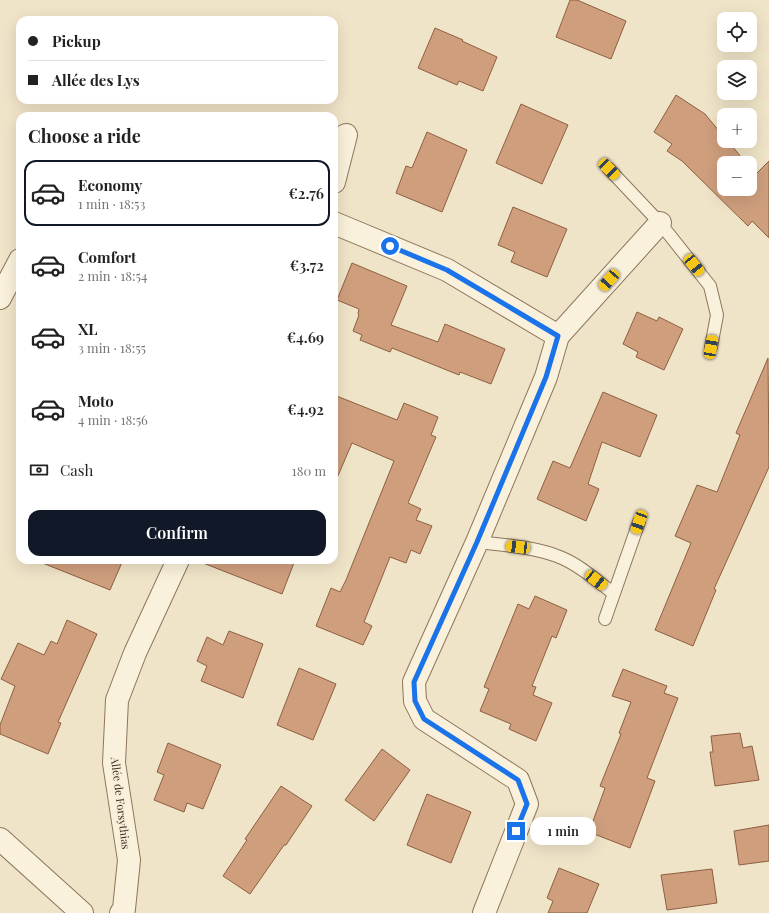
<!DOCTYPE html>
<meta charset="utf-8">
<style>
:root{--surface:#fff;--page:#f6f6f6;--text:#222;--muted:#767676;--line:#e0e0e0;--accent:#111827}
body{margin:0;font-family:"Playfair Display",serif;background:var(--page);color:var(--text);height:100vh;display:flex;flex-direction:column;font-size:15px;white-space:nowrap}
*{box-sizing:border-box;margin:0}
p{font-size:13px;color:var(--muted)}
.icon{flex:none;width:22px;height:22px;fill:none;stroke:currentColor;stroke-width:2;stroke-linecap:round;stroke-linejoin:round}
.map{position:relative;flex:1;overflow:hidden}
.sheet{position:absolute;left:16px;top:112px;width:322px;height:452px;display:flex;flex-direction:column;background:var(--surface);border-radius:12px;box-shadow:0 4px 16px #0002}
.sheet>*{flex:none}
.top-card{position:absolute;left:16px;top:16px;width:322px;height:88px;border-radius:12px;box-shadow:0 4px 16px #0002;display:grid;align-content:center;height:88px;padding:0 12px;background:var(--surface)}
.fabs{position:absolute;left:717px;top:12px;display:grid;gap:8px}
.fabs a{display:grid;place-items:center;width:40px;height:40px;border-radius:8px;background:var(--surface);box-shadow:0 4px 16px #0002;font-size:20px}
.end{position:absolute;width:18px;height:18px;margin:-9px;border:5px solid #1a73e8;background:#fff;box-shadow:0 0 0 2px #fff}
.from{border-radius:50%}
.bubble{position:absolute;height:28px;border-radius:12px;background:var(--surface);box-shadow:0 4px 16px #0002;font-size:13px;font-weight:600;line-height:28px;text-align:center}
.car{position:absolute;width:12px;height:24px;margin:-12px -6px;border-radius:5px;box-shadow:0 0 3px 1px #0007;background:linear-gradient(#f5c518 24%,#345 0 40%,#f5c518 0 76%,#345 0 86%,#f5c518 0)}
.top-card b{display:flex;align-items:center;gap:14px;height:38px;font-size:15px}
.top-card b+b{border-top:1px solid var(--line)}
.top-card i{width:10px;height:10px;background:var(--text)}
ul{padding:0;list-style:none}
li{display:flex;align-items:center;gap:12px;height:66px;margin:0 8px 6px;padding:0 4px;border:2px solid transparent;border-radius:12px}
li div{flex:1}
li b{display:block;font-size:15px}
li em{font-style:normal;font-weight:600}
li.current{border-color:var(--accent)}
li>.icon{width:36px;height:36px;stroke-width:1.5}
h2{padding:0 12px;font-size:18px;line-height:48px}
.pay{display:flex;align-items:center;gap:10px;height:44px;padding:0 12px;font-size:15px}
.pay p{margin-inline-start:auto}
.button{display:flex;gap:8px;margin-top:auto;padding:8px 12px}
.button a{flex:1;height:46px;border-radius:12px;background:var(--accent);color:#fff;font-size:16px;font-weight:600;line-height:46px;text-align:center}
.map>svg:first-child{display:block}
.building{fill:#cf9f7d;stroke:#8d5f41}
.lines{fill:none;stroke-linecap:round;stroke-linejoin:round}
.service-casing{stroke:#8d765c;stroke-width:14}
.minor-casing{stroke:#8d765c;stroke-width:24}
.service{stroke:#faf1dc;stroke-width:12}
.minor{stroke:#faf1dc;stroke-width:22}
.route{stroke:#1a73e8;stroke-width:5}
.labels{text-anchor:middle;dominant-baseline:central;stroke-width:3.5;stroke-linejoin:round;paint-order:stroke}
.street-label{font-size:11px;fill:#3d2e20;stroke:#f7eed8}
</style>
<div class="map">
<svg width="769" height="913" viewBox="0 0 769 913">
<rect width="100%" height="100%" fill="#f0e4c8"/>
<g class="building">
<path d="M570 0H577L626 21 611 59 556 37Z"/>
<path d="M435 28 463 40 462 41 497 57 483 91 459 81 457 85 418 68Z"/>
<path d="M676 95 705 114 724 137V141H728L746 163H724V189H750V167L756 174 769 161V238L752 221 748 226 682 161 667 151 672 144 654 132Z"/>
<path d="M521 104 568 125 542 184 496 163Z"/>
<path d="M427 132 467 150 442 212 396 193 406 166 412 168Z"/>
<path d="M513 207 567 229 547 277 511 262 515 252 498 245Z"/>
<path d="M352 263 407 286 391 325 438 342 445 324 505 349 491 384 460 372 459 375 392 348 390 352 360 340 362 335 353 331 359 315 358 314 359 309 337 300Z"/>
<path d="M637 312 657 321 659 317 683 329 664 370 636 357 638 352 623 344Z"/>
<path d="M768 358 769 467 714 589 716 590 693 646 655 630 691 543 675 536 697 485 717 492 740 435 736 433Z"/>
<path d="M603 392 657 415 640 457 602 442 588 484 599 489 586 521 537 499 553 461 570 468Z"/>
<path d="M334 395 397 420 404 403 438 417 431 435 436 437 408 503 421 509 416 520 432 526 420 554 411 550 406 563 390 557 364 622 372 626 363 645 316 626 331 588 340 592 346 580 394 461 352 443 334 485Z"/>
<path d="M40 560H123L110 590 40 562Z"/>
<path d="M199 560H295L282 594 198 561Z"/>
<path d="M535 596 567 610 556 638 552 636 532 686 536 687 533 695 552 703 536 741 509 729 511 724 480 711 489 689 484 687 518 604 529 609Z"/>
<path d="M67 620 97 634 58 722 61 723 48 754 0 734V725L15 686 1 679 18 643 44 655 51 641 57 644Z"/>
<path d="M229 631 263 644 243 698 201 681 207 666 197 661 207 637 223 645Z"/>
<path d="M299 668 336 684 313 740 277 725Z"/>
<path d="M623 669 667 686 664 693 678 698 647 778 655 781 630 848 589 832 605 788 600 786 621 734 619 733 631 702 612 696Z"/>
<path d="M740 733 743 748 752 746 759 780 715 786 710 752H713L711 736Z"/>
<path d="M168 743 221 765 203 809 187 803 184 812 154 800 164 775 157 772Z"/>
<path d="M382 749 410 770 374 821 345 800Z"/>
<path d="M281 786 312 806 286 845H284L250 894 223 876 247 840 245 839Z"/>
<path d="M427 794 471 812 451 863 407 845Z"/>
<path d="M769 825V861L739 865 734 831Z"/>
<path d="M559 868 599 884 587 913H548L553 901 547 898Z"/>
<path d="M712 869 717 903 667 910 661 875Z"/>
</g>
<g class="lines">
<g class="service-casing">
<g id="service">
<path d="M609 169 660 223 710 286 717 315 711 347"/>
<path d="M477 542C504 545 537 547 562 558 581 566 597 581 613 593"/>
<path d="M605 619 639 522"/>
</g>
</g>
<g class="minor-casing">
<g id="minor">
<path d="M334 182 346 135"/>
<path d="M334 223 447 270 558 336"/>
<path d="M0 298 20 260"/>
<path d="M0 839 82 913"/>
<path d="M121 913 124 909 129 860 114 763 117 700 135 653 178 560"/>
<path d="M484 913 527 804 518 780 424 719 415 701 414 682 477 542 546 377 558 336 660 223"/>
</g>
</g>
<use href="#service" class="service"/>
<use href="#minor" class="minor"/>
</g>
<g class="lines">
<path class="route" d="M390 246 447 270 558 336 546 377 477 542 414 682 415 701 424 719 518 780 527 804 516 831"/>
</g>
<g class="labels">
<g class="street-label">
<text transform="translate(121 803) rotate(83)">Allée de Forsythias</text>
</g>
</g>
</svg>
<div class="fabs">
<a><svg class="icon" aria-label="locate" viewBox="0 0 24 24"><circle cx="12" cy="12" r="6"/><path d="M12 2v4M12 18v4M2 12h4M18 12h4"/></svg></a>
<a><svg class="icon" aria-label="layers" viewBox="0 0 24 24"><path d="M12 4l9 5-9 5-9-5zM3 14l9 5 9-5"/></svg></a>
<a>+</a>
<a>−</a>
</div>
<i class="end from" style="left:390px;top:246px"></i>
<i class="end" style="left:516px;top:831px"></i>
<div class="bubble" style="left:530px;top:817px;width:66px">1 min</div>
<i class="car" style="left:609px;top:169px;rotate:136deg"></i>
<i class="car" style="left:694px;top:265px;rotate:141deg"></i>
<i class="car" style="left:609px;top:280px;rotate:222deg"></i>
<i class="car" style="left:711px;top:347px;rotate:10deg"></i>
<i class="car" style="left:639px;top:522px;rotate:200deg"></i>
<i class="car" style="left:518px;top:547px;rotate:277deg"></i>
<i class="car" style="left:596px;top:580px;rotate:128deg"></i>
<div class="top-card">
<b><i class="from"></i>Pickup</b>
<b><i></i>Allée des Lys</b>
</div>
<section class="sheet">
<h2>Choose a ride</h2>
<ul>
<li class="current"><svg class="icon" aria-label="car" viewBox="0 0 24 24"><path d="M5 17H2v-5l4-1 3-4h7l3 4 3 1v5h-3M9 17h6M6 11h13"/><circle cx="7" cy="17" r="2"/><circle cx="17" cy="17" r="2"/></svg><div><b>Economy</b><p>1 min · 18:53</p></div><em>€2.76</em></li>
<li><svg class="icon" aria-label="car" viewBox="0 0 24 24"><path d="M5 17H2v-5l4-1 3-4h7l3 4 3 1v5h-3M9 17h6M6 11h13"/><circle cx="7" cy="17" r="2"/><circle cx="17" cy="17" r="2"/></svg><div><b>Comfort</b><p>2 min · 18:54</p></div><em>€3.72</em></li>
<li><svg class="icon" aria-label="car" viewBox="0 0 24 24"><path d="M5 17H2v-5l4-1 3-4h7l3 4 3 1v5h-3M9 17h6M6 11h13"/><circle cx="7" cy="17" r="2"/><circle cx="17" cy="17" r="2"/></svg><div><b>XL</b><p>3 min · 18:55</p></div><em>€4.69</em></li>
<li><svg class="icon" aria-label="car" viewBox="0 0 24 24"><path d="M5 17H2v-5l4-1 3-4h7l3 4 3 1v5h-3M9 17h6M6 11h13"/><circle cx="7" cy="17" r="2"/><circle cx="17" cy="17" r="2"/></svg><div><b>Moto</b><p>4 min · 18:56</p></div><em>€4.92</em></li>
</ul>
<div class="pay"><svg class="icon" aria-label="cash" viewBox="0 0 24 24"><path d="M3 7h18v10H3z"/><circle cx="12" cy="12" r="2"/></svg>Cash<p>180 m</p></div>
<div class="button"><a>Confirm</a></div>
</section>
</div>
